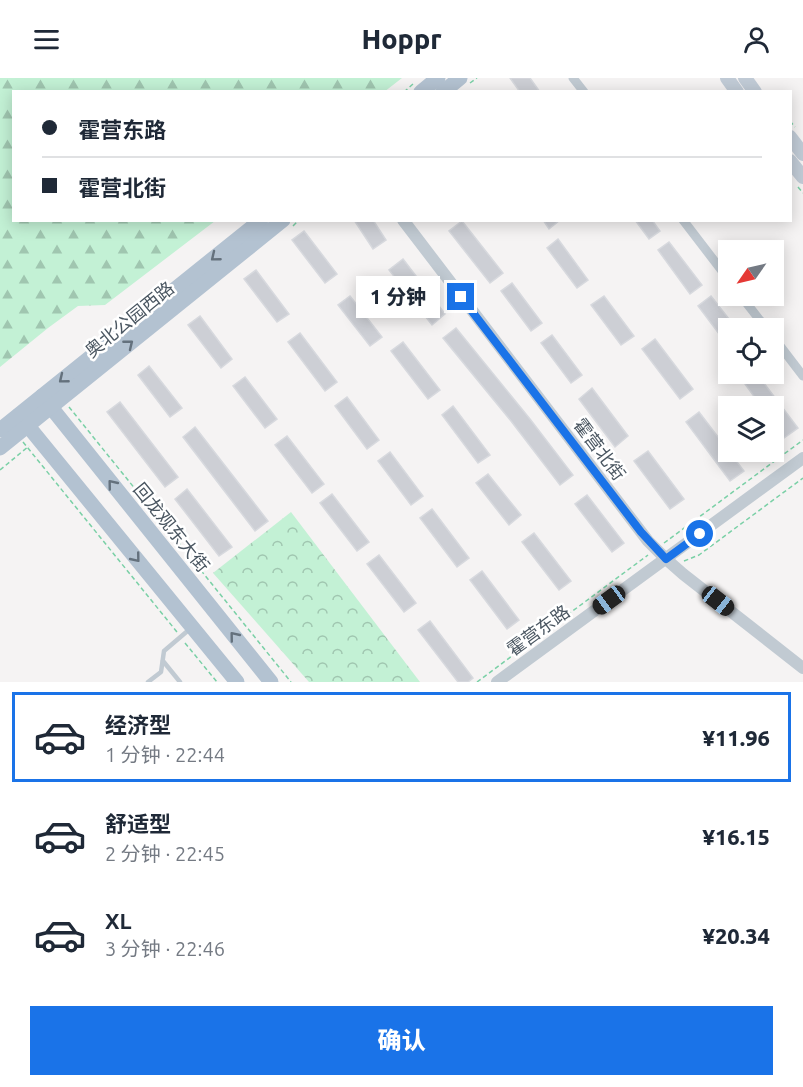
<!DOCTYPE html>
<html lang="zh">
<meta charset="utf-8">
<style>
:root{--surface:#fff;--page:#f2f2f3;--text:#1f2937;--muted:#747a83;--line:#e0e1e3;--accent:#1a73e8}
body{margin:0;font-family:Ubuntu,"Noto Sans SC",sans-serif;background:var(--page);color:var(--text);height:100vh;display:flex;flex-direction:column;font-size:22px;white-space:nowrap}
*{box-sizing:border-box;margin:0}
p{font-size:20px;color:var(--muted)}
.icon{flex:none;width:33px;height:33px;fill:none;stroke:currentColor;stroke-width:2;stroke-linecap:round;stroke-linejoin:round}
.map{position:relative;height:604px;overflow:hidden}
.sheet{display:flex;flex-direction:column;background:var(--surface);flex:1}
.sheet>*{flex:none}
.top-card{position:absolute;left:12px;top:12px;width:780px;height:132px;border-radius:0px;box-shadow:0 3px 15px #0003;display:grid;align-content:center;height:132px;padding:0 30px;background:var(--surface)}
.needle{width:39px;rotate:236deg}
.tools{position:absolute;left:718px;top:162px;display:grid;gap:12px}
.tools a{display:grid;place-items:center;width:66px;height:66px;border-radius:0px;background:var(--surface);box-shadow:0 3px 15px #0003;font-size:30px}
.end{position:absolute;width:27px;height:27px;margin:-14px;border:8px solid #1a73e8;background:#fff;box-shadow:0 0 0 3px #fff}
.from{border-radius:50%}
.bubble{position:absolute;height:42px;border-radius:0px;background:var(--surface);box-shadow:0 3px 15px #0003;font-size:20px;font-weight:800;line-height:42px;text-align:center}
.car{position:absolute;width:18px;height:36px;margin:-18px -9px;border-radius:8px;box-shadow:0 0 4px 2px #0007;background:linear-gradient(#222 24%,#8ab4d8 0 40%,#222 0 76%,#8ab4d8 0 86%,#222 0)}
.top-card b{display:flex;align-items:center;gap:21px;height:57px;font-size:22px}
.top-card b+b{border-top:2px solid var(--line)}
.top-card i{width:15px;height:15px;background:var(--text)}
ul{padding:10px 0 0;list-style:none}
li{display:flex;align-items:center;gap:18px;height:90px;margin:0 12px 9px;padding:0 18px;border:3px solid transparent;border-radius:0px}
li div{flex:1}
li b{display:block;font-size:22px}
li em{font-style:normal;font-weight:800}
li.on{border-color:var(--accent)}
li>.icon{width:54px;height:54px;stroke-width:1.5}
.button{display:flex;gap:12px;margin-top:auto;padding:12px 30px}
.button a{flex:1;height:69px;border-radius:0px;background:var(--accent);color:#fff;font-size:24px;font-weight:800;line-height:69px;text-align:center}
header{display:flex;justify-content:space-between;align-items:center;height:78px;padding:0 30px;background:var(--surface);font-size:27px;font-weight:800}
.map>svg:first-child{display:block}
.forest{fill:url(#forest-firs)}
.park{fill:url(#park-crowns)}
.building{fill:#cdcfd5;stroke:#d7d9de;stroke-width:1.5}
.lines{fill:none;stroke-linecap:round;stroke-linejoin:round}
.path{stroke:#7ad0a6;stroke-width:1.5;stroke-dasharray:4.5 3;stroke-linecap:butt}
.service{stroke:#c1cad2;stroke-width:4.5}
.minor{stroke:#c1cad2;stroke-width:9}
.tertiary{stroke:#c1cad2;stroke-width:12}
.secondary{stroke:#c1cbd6;stroke-width:14}
.primary{stroke:#b3c2d1;stroke-width:15}
.oneway{stroke:#64717d}
.route{stroke:#1a73e8;stroke-width:8}
.labels{text-anchor:middle;dominant-baseline:central;stroke-width:5;stroke-linejoin:round;paint-order:stroke}
.street-label{font-size:18px;fill:#4a5661;stroke:#fff}
</style>
<header><svg class="icon" aria-label="menu" viewBox="0 0 24 24"><path d="M4 6h16M4 12h16M4 18h16"/></svg>Hoppr<svg class="icon" aria-label="person" viewBox="0 0 24 24"><circle cx="12" cy="8" r="4"/><path d="M4 21q1-7 8-7t8 7"/></svg></header>
<div class="map">
<svg width="803" height="604" viewBox="0 0 803 604">
<defs>
<pattern id="forest-firs" width="22" height="20" patternUnits="userSpaceOnUse" patternTransform="scale(1.5)"><rect width="22" height="20" fill="#c3f1d5"/><path d="M5 1l3.5 6h-7zM16 11l3.5 6h-7z" fill="#a0c6b0"/></pattern>
<pattern id="park-crowns" width="20" height="18" patternUnits="userSpaceOnUse" patternTransform="scale(1.5)"><rect width="20" height="18" fill="#c3f1d5"/><path d="M2 6a3 3 0 1 1 6 0M12 15a3 3 0 1 1 6 0" fill="none" stroke="#a0c6b0"/></pattern>
</defs>
<rect width="100%" height="100%" fill="#f5f3f3"/>
<path class="forest" d="M0 0H402L384 14H14V142L215 143 105 227 78 228 48 250 0 289Z"/>
<path class="park" d="M291 434 420 604H309L213 495Z"/>
<g class="building">
<path d="M510 0H530L540 14H520Z"/>
<path d="M354 142H373L386 162 373 171Z"/>
<path d="M543 142H560L549 151Z"/>
<path d="M635 142H652L660 153 649 161Z"/>
<path d="M462 143 503 195 490 205 449 153Z"/>
<path d="M304 153 337 196 325 205 292 162Z"/>
<path d="M558 161 588 202 577 210 547 170Z"/>
<path d="M669 164 702 207 690 216 658 172Z"/>
<path d="M403 181 445 236 432 247 389 192Z"/>
<path d="M256 192 289 236 277 244 244 201Z"/>
<path d="M512 205 542 245 531 253 501 213Z"/>
<path d="M350 218 382 259 370 268 338 227Z"/>
<path d="M604 218 634 258 621 267 591 227Z"/>
<path d="M711 218 736 250H729V269L698 228Z"/>
<path d="M200 238 232 281 221 290 188 247Z"/>
<path d="M456 250 530 341 573 397 560 407 511 343 443 260Z"/>
<path d="M300 255 337 304 325 313 288 264Z"/>
<path d="M552 257 582 297 571 305 541 265Z"/>
<path d="M655 261 693 311 680 321 642 271Z"/>
<path d="M403 264 440 312 428 321 391 273Z"/>
<path d="M149 288 182 330 170 339 138 297Z"/>
<path d="M750 296H757L798 350 784 360 774 345V328H761L742 302Z"/>
<path d="M245 299 277 341 265 350 233 308Z"/>
<path d="M592 310 628 358 615 369 579 321Z"/>
<path d="M347 319 379 362 367 371 335 328Z"/>
<path d="M120 324 178 399 165 409 107 334Z"/>
<path d="M453 328 490 377 478 385 442 337Z"/>
<path d="M699 334 744 393 730 403 686 344Z"/>
<path d="M195 349 268 443 255 453 183 359Z"/>
<path d="M287 358 324 406 312 415 275 367Z"/>
<path d="M648 373 684 421 670 431 634 383Z"/>
<path d="M390 374 423 418 411 427 378 383Z"/>
<path d="M488 396 521 437 509 447 476 405Z"/>
<path d="M187 411 232 469 219 478 175 421Z"/>
<path d="M332 416 369 464 357 473 320 425Z"/>
<path d="M587 417 624 465 612 474 575 426Z"/>
<path d="M432 431 469 480 457 489 420 440Z"/>
<path d="M534 455 571 503 559 512 522 464Z"/>
<path d="M379 477 416 525 404 534 367 486Z"/>
<path d="M482 493 519 542 507 551 470 502Z"/>
<path d="M430 543 473 600 468 604H458L418 552Z"/>
</g>
<g class="lines">
<g class="path">
<path d="M470 5 477 0"/>
<path d="M404 14 413 6"/>
<path d="M790 43 795 49"/>
<path d="M798 109 803 115"/>
<path d="M293 148 299 142"/>
<path d="M69 329 291 604"/>
<path d="M23 364 177 554"/>
<path d="M0 392 29 368"/>
<path d="M664 465 803 362"/>
<path d="M684 483 699 477 803 400"/>
<path d="M185 565 217 604"/>
<path d="M477 604 648 477"/>
</g>
<g class="service">
<path d="M163 583 180 604"/>
<path d="M148 604 161 594 164 573 191 550"/>
</g>
<g class="minor">
<path d="M573 0 584 14"/>
<path d="M683 142 729 202"/>
<path d="M741 218 766 250"/>
<path d="M774 260 803 298"/>
</g>
<g class="tertiary">
<path d="M403 142 648 463 666 481 683 496 803 590"/>
<path d="M497 604 803 380"/>
</g>
<g class="secondary">
<path d="M727 0 737 14"/>
<path d="M745 0 755 14"/>
<path d="M790 59 803 76"/>
<path d="M790 83 803 99"/>
</g>
<g class="primary">
<path d="M421 14 438 0"/>
<path d="M443 14 460 0"/>
<path d="M42 318 271 604"/>
<path d="M19 337 237 604"/>
<path d="M0 352 261 142"/>
<path d="M0 370 283 142"/>
</g>
</g>
<defs><path id="oneway-chevron" d="M-2-3.5L2.5 0L-2 3.5" fill="none" stroke-width="1.6" stroke-linecap="round" stroke-linejoin="round" transform="scale(1.5)"/></defs>
<g class="oneway">
<use href="#oneway-chevron" transform="translate(215 179) rotate(141)"/>
<use href="#oneway-chevron" transform="translate(129 266) rotate(-39)"/>
<use href="#oneway-chevron" transform="translate(63 301) rotate(141)"/>
<use href="#oneway-chevron" transform="translate(112 406) rotate(-129)"/>
<use href="#oneway-chevron" transform="translate(136 480) rotate(51)"/>
<use href="#oneway-chevron" transform="translate(234 558) rotate(-129)"/>
</g>
<g class="lines">
<path class="route" d="M461 219 641 454 666 481 700 456"/>
</g>
<g class="labels">
<g class="street-label">
<text transform="translate(129 241) rotate(-39)">奥北公园西路</text>
<text transform="translate(600 371) rotate(53)">霍营北街</text>
<text transform="translate(172 449) rotate(51)">回龙观东大街</text>
<text transform="translate(538 552) rotate(-36)">霍营东路</text>
</g>
</g>
</svg>
<div class="tools">
<a><svg class="needle" viewBox="-14 -14 28 28"><path d="M0-13l5 13h-10z" fill="#e53935"/><path d="M0 13l5-13h-10z" fill="#747a83"/></svg></a>
<a><svg class="icon" aria-label="locate" viewBox="0 0 24 24"><circle cx="12" cy="12" r="6"/><path d="M12 2v4M12 18v4M2 12h4M18 12h4"/></svg></a>
<a><svg class="icon" aria-label="layers" viewBox="0 0 24 24"><path d="M12 4l9 5-9 5-9-5zM3 14l9 5 9-5"/></svg></a>
</div>
<i class="end from" style="left:700px;top:456px"></i>
<i class="end" style="left:461px;top:219px"></i>
<div class="bubble" style="left:356px;top:198px;width:84px">1 分钟</div>
<i class="car" style="left:609px;top:522px;rotate:234deg"></i>
<i class="car" style="left:718px;top:523px;rotate:128deg"></i>
<div class="top-card">
<b><i class="from"></i>霍营东路</b>
<b><i></i>霍营北街</b>
</div>
</div>
<section class="sheet">
<ul>
<li class="on"><svg class="icon" aria-label="car" viewBox="0 0 24 24"><path d="M5 17H2v-5l4-1 3-4h7l3 4 3 1v5h-3M9 17h6M6 11h13"/><circle cx="7" cy="17" r="2"/><circle cx="17" cy="17" r="2"/></svg><div><b>经济型</b><p>1 分钟 · 22:44</p></div><em>¥11.96</em></li>
<li><svg class="icon" aria-label="car" viewBox="0 0 24 24"><path d="M5 17H2v-5l4-1 3-4h7l3 4 3 1v5h-3M9 17h6M6 11h13"/><circle cx="7" cy="17" r="2"/><circle cx="17" cy="17" r="2"/></svg><div><b>舒适型</b><p>2 分钟 · 22:45</p></div><em>¥16.15</em></li>
<li><svg class="icon" aria-label="car" viewBox="0 0 24 24"><path d="M5 17H2v-5l4-1 3-4h7l3 4 3 1v5h-3M9 17h6M6 11h13"/><circle cx="7" cy="17" r="2"/><circle cx="17" cy="17" r="2"/></svg><div><b>XL</b><p>3 分钟 · 22:46</p></div><em>¥20.34</em></li>
</ul>
<div class="button"><a>确认</a></div>
</section>
